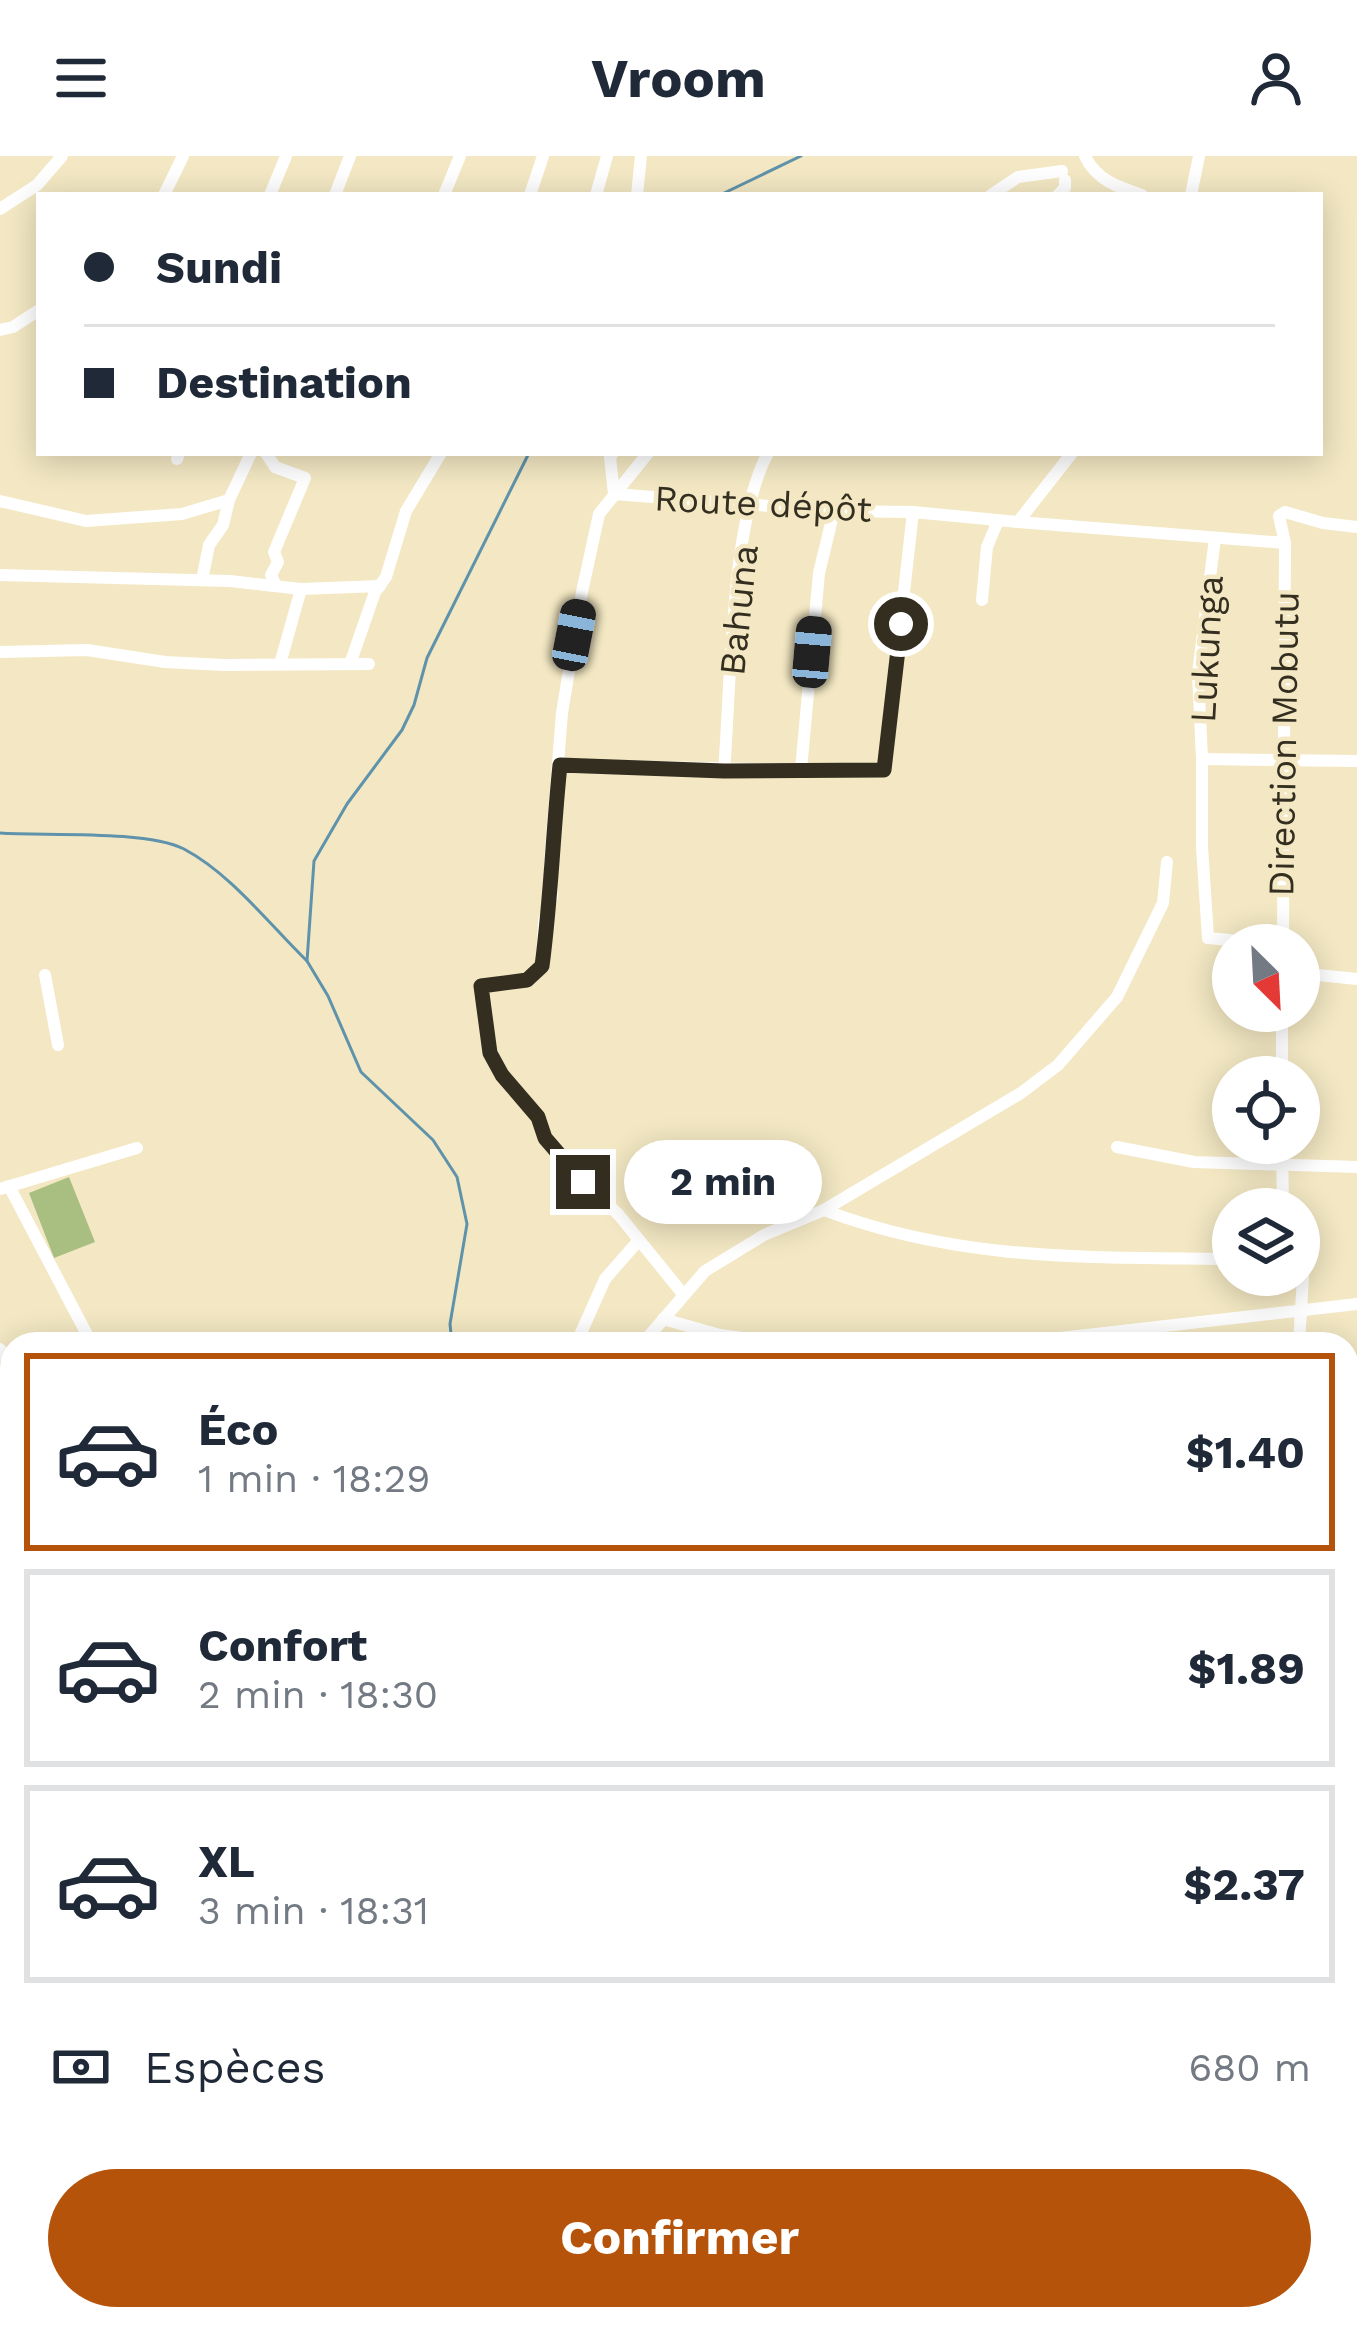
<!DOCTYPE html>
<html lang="fr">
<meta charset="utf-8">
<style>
:root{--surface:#fff;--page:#f2f2f3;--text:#1f2937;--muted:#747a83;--line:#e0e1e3;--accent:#b45309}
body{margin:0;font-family:"Work Sans",sans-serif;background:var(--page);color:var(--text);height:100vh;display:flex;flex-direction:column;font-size:45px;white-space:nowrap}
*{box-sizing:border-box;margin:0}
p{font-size:39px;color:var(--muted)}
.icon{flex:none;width:66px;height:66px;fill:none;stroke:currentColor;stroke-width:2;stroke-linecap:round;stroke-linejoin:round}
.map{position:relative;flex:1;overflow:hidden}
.details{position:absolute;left:0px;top:1176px;width:1359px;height:999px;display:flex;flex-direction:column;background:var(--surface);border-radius:36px 36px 0 0;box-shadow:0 6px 30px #0003}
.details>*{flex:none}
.top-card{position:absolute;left:36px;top:36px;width:1287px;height:264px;border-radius:0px;box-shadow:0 6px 30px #0003;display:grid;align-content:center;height:264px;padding:0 48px;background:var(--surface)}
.needle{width:78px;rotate:156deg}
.tools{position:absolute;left:1212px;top:768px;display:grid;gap:24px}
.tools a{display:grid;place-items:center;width:108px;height:108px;border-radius:50%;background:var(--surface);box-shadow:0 6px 30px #0003;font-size:60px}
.end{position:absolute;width:54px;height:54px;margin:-27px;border:15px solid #332e20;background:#fff;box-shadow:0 0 0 6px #fff}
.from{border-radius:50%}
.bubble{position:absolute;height:84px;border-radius:42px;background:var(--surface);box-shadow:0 6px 30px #0003;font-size:39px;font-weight:700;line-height:84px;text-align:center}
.car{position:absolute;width:36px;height:72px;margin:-36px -18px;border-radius:15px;box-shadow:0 0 9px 3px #0007;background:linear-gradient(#222 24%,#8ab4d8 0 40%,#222 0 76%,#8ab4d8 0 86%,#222 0)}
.top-card b{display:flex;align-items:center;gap:42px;height:114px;font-size:45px}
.top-card b+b{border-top:3px solid var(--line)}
.top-card i{width:30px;height:30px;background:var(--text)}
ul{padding:21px 0 0;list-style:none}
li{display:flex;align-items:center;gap:36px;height:198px;margin:0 24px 18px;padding:0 24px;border:6px solid var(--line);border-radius:0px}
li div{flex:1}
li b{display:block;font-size:45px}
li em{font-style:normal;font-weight:700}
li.active{border-color:var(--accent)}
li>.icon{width:108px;height:108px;stroke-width:1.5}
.pay{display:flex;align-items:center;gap:30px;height:132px;padding:0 48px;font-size:45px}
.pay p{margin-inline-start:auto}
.cta{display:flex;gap:24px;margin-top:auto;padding:24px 48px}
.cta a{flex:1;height:138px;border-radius:72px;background:var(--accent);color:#fff;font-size:48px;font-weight:700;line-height:138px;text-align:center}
header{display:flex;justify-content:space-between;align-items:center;height:156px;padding:0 48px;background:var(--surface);font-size:54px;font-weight:700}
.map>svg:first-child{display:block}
.green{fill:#a8bf81}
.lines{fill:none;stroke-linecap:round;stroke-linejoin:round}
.stream{stroke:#5f92ab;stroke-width:3}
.minor{stroke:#fff;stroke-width:12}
.route{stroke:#332e20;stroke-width:15}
.labels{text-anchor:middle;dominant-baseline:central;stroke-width:9;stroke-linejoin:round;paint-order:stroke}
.street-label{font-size:36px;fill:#332e20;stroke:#f3e8c3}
</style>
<header><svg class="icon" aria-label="menu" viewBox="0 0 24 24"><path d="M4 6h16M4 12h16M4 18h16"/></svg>Vroom<svg class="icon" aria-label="person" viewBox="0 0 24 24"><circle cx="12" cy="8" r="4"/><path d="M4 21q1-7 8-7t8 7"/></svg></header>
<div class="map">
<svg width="1357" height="2173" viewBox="0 0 1357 2173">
<rect width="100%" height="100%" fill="#f3e8c3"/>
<path class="green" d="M69 1021 95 1086 54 1102 29 1037Z"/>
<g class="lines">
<g class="stream">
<path d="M720 39 801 0"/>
<path d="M0 677C46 680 146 674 184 693 231 718 269 768 307 805"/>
<path d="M452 1188 450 1168 467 1068 457 1021 433 984 361 916 328 840 307 805 314 705 347 648 402 574 414 549 427 502 529 297"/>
<path d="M488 2163 489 2173"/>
</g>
<g class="minor">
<path d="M1085 0C1096 24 1118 31 1142 39"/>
<path d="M164 39 183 0"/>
<path d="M270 39 286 0"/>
<path d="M335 39 350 0"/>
<path d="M444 39 460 0"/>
<path d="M530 39 543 0"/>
<path d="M596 39 607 0"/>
<path d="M637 39 641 0"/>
<path d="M991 39 1018 21 1062 15"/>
<path d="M1058 39 1065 32V24"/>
<path d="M1191 39 1199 0"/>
<path d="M0 53 37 29 62 0"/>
<path d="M0 174 13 171 39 154"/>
<path d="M266 297 275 311 305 322 274 396 278 406 271 419 276 430"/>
<path d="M613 297 610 301 614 338"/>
<path d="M648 297 599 358 582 436 562 557 550 707 552 740 544 765 542 810 527 824 481 830 489 892 503 918 536 958 545 982 583 1026 618 1058 683 1138"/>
<path d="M177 303 179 297"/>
<path d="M614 338 834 355 913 356"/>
<path d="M0 345 86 365 182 358 229 344"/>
<path d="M1018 366 1285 387 1279 360 1285 356 1323 367 1357 371"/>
<path d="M0 419 230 425 301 433 380 430"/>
<path d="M202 424 209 389 223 369 229 344 251 297"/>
<path d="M982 444 987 391 997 367"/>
<path d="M0 496 87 494 165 506 224 509 369 508"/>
<path d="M280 508 301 433"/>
<path d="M350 508 375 436 386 421 406 355 441 297"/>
<path d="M1202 603 1198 517 1215 382"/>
<path d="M560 609 801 614 819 417 834 355"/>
<path d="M801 614H884L913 356 1018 366 1072 297"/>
<path d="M724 615C731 530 730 367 768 297"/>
<path d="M1283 789 1208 782 1202 691V603L1357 605"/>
<path d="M1283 789 1285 387"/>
<path d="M1299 817 1357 823"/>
<path d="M45 819 58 889"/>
<path d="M1282 921V855"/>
<path d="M1282 987 1283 1053"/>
<path d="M1117 991 1194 1006 1357 1011"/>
<path d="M9 1030 92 1188"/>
<path d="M0 1033 137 992"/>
<path d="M824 1054C961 1106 1089 1101 1233 1103"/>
<path d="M1299 1092 1304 1104 1299 1188"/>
<path d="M663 1163 720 1179 774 1186 920 1188"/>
<path d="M576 1188 605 1123 639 1084"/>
<path d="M642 1188 705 1115 764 1079 824 1054 1021 937 1058 909 1117 841 1163 747 1167 706"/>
<path d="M1008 1188 1357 1148"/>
<path d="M0 1193 12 1212"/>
<path d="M1347 1276 1357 1275"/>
<path d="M0 1329 12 1351"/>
<path d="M1347 1401 1357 1400"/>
<path d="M0 1501 12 1522"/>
<path d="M1347 1518H1357"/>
<path d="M1347 1651H1357"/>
<path d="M0 1678 12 1717"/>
<path d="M1347 1780H1357"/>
<path d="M1347 1906H1357"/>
<path d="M1347 2037H1357"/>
<path d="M0 2168 16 2163"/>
<path d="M145 2173 146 2163"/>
<path d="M216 2173 219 2163"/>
<path d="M286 2173 290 2163"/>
<path d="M685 2173V2163"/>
<path d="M766 2173 1357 2167"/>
</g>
</g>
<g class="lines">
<path class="route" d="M583 1026 545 982 538 961 502 919 490 897 481 830 527 824 542 810C551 743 553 676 560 609L724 615 884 614 901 468"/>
</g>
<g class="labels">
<g class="street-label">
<text transform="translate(763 348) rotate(3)">Route dépôt</text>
<text transform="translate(739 454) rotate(-84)">Bahuna</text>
<text transform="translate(1207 493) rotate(-87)">Lukunga</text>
<text transform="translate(1284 588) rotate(-89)">Direction Mobutu</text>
</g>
</g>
</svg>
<div class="tools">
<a><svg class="needle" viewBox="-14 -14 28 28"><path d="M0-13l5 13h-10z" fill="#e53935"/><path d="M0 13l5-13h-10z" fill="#747a83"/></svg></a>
<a><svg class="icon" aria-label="locate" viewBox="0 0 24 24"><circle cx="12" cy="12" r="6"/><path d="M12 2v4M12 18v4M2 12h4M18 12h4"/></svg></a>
<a><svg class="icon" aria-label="layers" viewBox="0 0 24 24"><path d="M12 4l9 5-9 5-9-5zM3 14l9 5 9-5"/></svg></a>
</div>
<i class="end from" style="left:901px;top:468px"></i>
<i class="end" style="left:583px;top:1026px"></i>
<div class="bubble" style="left:624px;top:984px;width:198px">2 min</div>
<i class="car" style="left:574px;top:479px;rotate:11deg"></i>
<i class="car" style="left:812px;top:496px;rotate:5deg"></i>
<div class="top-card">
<b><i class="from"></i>Sundi</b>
<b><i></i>Destination</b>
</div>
<section class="details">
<ul>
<li class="active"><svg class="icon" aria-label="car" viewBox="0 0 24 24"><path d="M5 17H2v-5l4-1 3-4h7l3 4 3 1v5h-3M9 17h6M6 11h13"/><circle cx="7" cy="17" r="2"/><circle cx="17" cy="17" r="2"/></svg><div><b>Éco</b><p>1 min · 18:29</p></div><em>$1.40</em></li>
<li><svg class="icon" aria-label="car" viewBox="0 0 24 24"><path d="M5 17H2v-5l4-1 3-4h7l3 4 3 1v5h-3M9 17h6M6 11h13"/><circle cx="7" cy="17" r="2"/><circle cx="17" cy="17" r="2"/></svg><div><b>Confort</b><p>2 min · 18:30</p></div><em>$1.89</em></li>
<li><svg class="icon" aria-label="car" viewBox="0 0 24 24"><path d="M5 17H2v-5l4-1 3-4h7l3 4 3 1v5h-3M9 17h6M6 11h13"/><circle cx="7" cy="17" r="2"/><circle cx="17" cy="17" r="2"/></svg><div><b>XL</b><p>3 min · 18:31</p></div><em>$2.37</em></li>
</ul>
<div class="pay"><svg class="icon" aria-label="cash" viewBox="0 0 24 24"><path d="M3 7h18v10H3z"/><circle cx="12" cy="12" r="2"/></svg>Espèces<p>680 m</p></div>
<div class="cta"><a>Confirmer</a></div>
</section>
</div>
